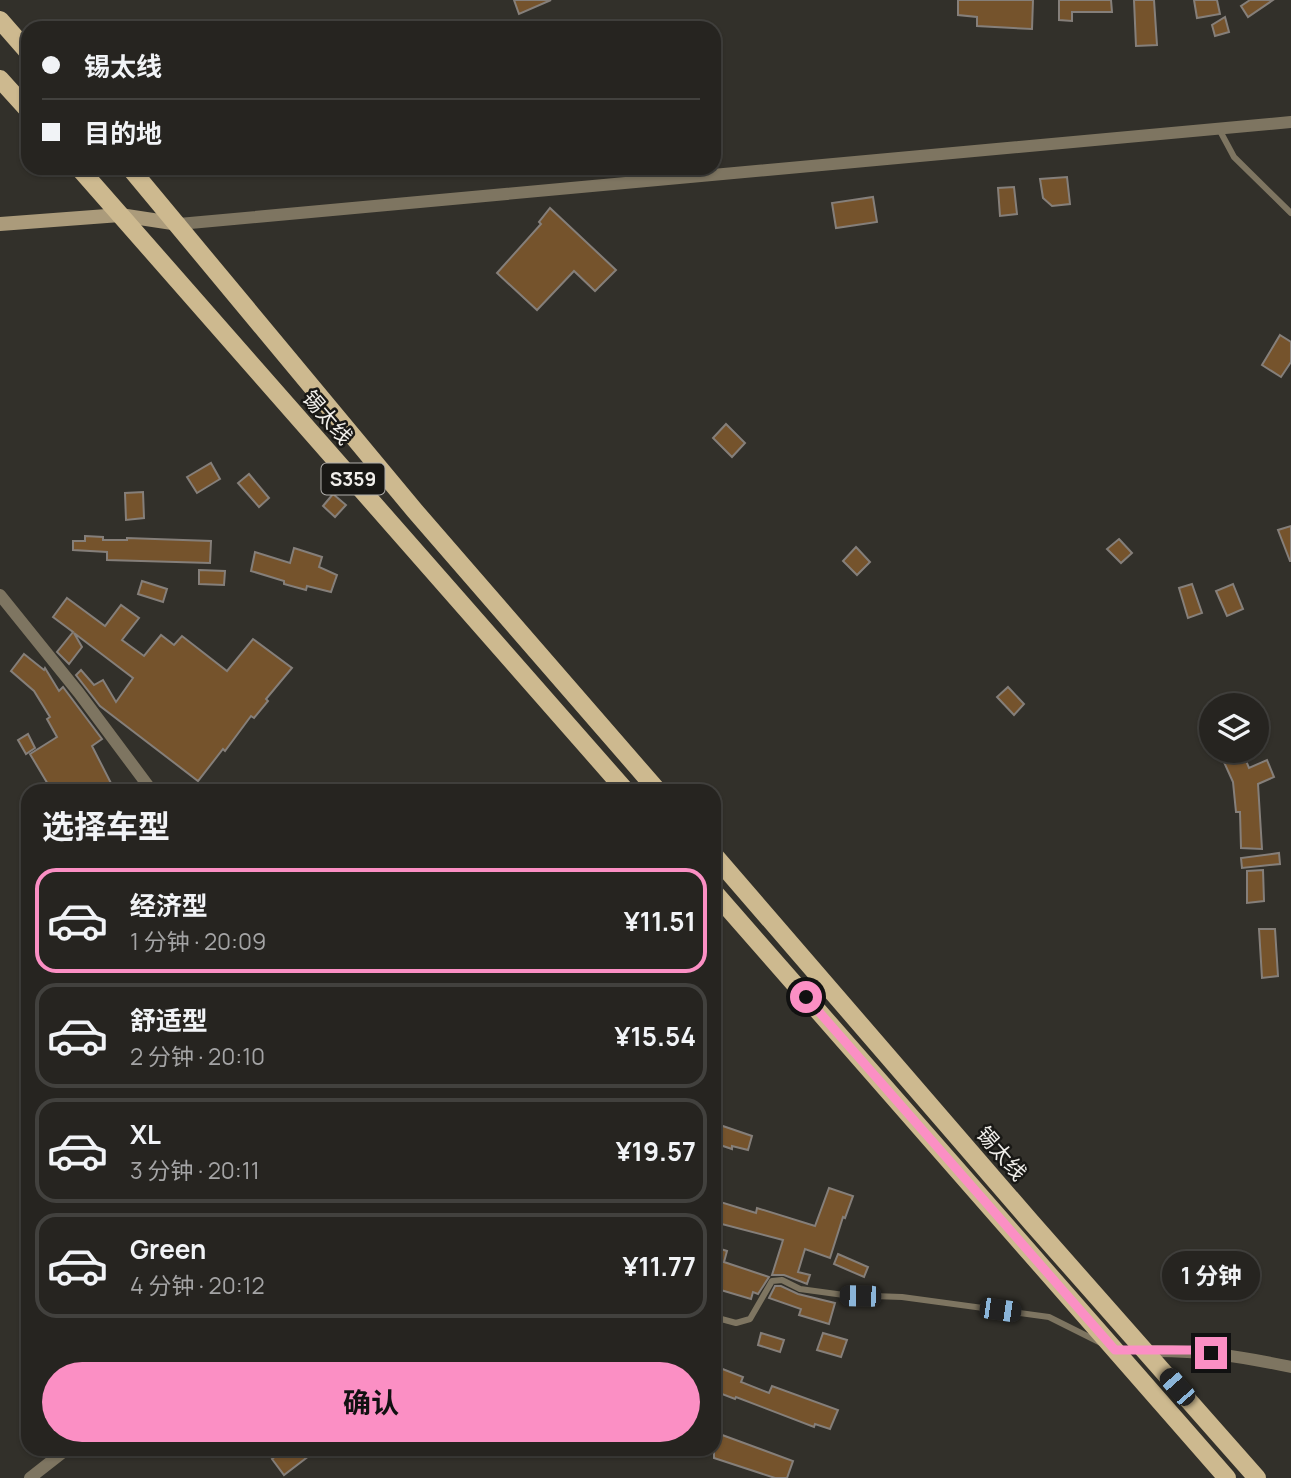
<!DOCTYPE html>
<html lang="zh">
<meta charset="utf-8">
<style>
:root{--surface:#262420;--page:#32302d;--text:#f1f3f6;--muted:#a4a4a5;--line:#42413e;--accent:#fb8fc4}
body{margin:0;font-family:Manrope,"Noto Sans SC",sans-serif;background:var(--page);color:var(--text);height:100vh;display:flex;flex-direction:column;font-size:26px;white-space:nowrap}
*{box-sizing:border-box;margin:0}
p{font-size:23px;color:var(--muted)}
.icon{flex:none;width:38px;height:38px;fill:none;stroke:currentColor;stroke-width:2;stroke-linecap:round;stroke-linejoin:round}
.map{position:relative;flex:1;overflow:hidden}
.drawer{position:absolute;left:21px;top:784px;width:700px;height:672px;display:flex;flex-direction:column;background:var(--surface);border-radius:21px;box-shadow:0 2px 5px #0004,0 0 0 2px var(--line)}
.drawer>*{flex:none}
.banner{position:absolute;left:21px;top:21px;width:700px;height:154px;border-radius:21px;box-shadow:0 2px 5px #0004,0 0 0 2px var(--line);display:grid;align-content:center;height:154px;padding:0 21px;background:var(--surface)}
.buttons{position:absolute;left:1199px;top:693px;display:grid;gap:14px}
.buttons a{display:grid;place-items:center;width:70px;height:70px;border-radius:50%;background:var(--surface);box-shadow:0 2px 5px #0004,0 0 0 2px var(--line);font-size:35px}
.end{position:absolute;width:32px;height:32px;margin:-16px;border:9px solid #fb8fc4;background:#111;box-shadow:0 0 0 4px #111}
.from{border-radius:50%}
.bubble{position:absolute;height:49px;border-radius:24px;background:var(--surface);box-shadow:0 2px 5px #0004,0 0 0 2px var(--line);font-size:23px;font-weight:700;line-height:49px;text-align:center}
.car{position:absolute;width:21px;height:42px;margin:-21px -10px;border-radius:9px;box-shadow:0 0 5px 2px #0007;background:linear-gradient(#222 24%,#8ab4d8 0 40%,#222 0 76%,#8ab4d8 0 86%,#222 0)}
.banner b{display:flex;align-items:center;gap:24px;height:66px;font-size:26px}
.banner b+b{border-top:2px solid var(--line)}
.banner i{width:18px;height:18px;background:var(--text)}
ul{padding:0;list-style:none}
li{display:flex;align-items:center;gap:21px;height:105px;margin:0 14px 10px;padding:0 7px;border:4px solid var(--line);border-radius:21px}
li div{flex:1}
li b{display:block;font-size:26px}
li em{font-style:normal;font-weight:700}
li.current{border-color:var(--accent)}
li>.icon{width:63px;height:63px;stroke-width:1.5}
h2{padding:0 21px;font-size:32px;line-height:84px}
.cta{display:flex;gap:14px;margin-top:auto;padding:14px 21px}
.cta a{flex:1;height:80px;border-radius:42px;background:var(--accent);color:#111;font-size:28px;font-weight:700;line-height:80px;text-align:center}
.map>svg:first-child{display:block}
.building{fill:#75532c;stroke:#857f7a;stroke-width:2}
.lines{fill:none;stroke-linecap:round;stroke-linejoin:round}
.lane{stroke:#7e7561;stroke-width:6}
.street{stroke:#7e7561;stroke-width:12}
.secondary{stroke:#ab9b7b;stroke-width:14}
.primary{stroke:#cdb98f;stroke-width:18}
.route{stroke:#fb8fc4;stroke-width:9}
.labels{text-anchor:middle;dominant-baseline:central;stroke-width:5;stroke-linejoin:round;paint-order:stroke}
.shield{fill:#191815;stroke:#b0aeab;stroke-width:2}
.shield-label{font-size:19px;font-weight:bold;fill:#f1efeb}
.street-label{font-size:21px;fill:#f1efeb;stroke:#191815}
</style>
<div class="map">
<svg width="1291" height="1478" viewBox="0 0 1291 1478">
<rect width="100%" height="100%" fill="#32302a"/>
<g class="building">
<path d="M514 0H551L519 14Z"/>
<path d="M958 0H1033L1032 29 977 26V17L958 15Z"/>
<path d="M1059 0H1111L1112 12H1072V21L1059 20Z"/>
<path d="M1134 0H1154L1157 45 1136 46Z"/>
<path d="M1194 0H1217L1220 14 1197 18Z"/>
<path d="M1250 0H1273L1248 17 1241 6Z"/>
<path d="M1225 17 1229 32 1215 36 1212 25Z"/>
<path d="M1067 177 1070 204 1052 206 1043 198 1040 179Z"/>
<path d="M1014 187 1017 214 1000 216 998 188Z"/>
<path d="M873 197 877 222 836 228 832 203Z"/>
<path d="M550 208 616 270 595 291 574 271 537 310 497 273 541 224 539 222Z"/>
<path d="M1280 335 1291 342V362L1281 377 1262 365Z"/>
<path d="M726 424 745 443 732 457 713 438Z"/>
<path d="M211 463 220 479 197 493 187 477Z"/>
<path d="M249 474 269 498 259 507 238 483Z"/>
<path d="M143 492 144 518 126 520 125 493Z"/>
<path d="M333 494 346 505 335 517 323 506Z"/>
<path d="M1291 526V561H1290L1278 530Z"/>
<path d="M85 536 103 537V540H127V538L211 541 210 563 107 560V552L73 550V541H85Z"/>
<path d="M1119 539 1132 553 1121 563 1107 549Z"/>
<path d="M856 547 870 562 857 575 843 561Z"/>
<path d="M294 548 322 557 319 567 337 575 331 592 307 586 306 590 284 584V581L251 571 255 552 290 563Z"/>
<path d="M199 570 225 571 224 585 199 584Z"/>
<path d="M142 581 167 589 163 602 138 594Z"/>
<path d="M1192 584 1202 613 1188 618 1179 588Z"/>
<path d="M1233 584 1243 609 1227 616 1216 591Z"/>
<path d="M67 598 105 626 121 605 139 618 122 640 144 656 161 635 174 645 182 636 227 671 253 639 292 668 266 699 268 701 254 718 251 716 225 751 223 749 198 781 100 706 76 675 81 670 94 685 103 680 116 702 133 678 74 633 82 647 69 664 57 652 73 632 53 617Z"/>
<path d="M24 654 44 670 45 668 59 691 63 687 102 739 92 746 115 791H52L30 754 57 737 47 719 50 717 34 691 11 671Z"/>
<path d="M1008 687 1024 704 1014 715 997 697Z"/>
<path d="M28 734 35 748 26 754 18 740Z"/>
<path d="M1219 751H1242L1249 768 1267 760 1274 777 1258 784 1262 849 1241 848 1240 812H1236L1233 782Z"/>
<path d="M1279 853 1280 864 1242 868 1241 858Z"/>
<path d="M1263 870 1264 901 1247 903V871Z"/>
<path d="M1259 929H1275L1278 976 1262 978Z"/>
<path d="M714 1123 752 1136 748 1150 732 1146V1149L714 1143Z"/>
<path d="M829 1188 853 1196 845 1218 843 1217 830 1258 805 1249 798 1272 810 1275 807 1284 784 1275H772L783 1240 714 1222V1200L756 1213 757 1208 815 1226Z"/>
<path d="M714 1247 727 1251 724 1262 769 1277 758 1294 753 1292 751 1299 714 1288Z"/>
<path d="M838 1254 868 1267 864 1277 834 1264Z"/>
<path d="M775 1286H781L798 1294 835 1303 829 1324 799 1315 801 1309 769 1298Z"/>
<path d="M761 1333 784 1340 780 1352 758 1345Z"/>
<path d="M823 1333 847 1340 841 1357 817 1350Z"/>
<path d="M720 1368 743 1377 741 1382 769 1393 772 1386 838 1410 830 1429 815 1424 814 1427 736 1397 735 1399 714 1391Z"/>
<path d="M714 1432 793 1461 787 1478H775L714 1458Z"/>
<path d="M285 1449H318L284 1475 272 1459Z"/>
</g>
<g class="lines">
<g class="lane">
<path d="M1219 129 1234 157 1291 213"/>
<path d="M714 1317 736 1323 750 1319 772 1281 782 1280 800 1289 844 1295 902 1297 1049 1317 1101 1343"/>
</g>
<g class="street">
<path d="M179 224 1291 122"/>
<path d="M0 595 79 693 152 791"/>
<path d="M1145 1351C1198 1350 1239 1356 1291 1367"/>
<path d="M30 1478 67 1449"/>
</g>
<path class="secondary" d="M0 224 120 215 179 224"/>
<g class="primary">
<path d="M0 20 28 52"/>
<path d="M0 79 28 110"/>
<path d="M79 168 626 791"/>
<path d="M130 168 415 511 658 791"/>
<path d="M714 855 1031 1222 1257 1478"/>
<path d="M714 892 1227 1478"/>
</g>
</g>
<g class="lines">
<path class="route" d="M806 997 1115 1350H1192L1211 1353"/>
</g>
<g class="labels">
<rect class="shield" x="321.5" y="463.5" width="63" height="31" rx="5"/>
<g class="shield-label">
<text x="353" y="479">S359</text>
</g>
<g class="street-label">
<text transform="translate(328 417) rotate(49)">锡太线</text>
<text transform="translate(1002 1153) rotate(49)">锡太线</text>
</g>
</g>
</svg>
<div class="buttons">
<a><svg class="icon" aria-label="layers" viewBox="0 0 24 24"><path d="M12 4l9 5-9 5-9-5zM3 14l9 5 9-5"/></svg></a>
</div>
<i class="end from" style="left:806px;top:997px"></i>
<i class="end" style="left:1211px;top:1353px"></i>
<div class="bubble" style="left:1162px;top:1251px;width:98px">1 分钟</div>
<i class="car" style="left:860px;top:1296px;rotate:271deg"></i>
<i class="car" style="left:1000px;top:1310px;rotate:98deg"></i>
<i class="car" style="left:1177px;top:1387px;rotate:319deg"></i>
<div class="banner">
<b><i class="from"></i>锡太线</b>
<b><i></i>目的地</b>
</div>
<section class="drawer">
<h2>选择车型</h2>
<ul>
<li class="current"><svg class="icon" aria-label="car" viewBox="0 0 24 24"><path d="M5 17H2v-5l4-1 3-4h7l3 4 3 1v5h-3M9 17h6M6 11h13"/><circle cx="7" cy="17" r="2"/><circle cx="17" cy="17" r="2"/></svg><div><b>经济型</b><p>1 分钟 · 20:09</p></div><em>¥11.51</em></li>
<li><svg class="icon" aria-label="car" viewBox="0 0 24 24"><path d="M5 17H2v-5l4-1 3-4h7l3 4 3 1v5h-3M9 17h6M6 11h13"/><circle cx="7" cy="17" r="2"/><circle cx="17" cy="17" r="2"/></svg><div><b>舒适型</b><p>2 分钟 · 20:10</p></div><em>¥15.54</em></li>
<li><svg class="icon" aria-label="car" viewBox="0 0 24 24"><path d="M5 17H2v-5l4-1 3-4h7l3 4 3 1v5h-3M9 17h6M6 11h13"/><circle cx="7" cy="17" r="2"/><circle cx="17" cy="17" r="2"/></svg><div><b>XL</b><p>3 分钟 · 20:11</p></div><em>¥19.57</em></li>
<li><svg class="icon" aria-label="car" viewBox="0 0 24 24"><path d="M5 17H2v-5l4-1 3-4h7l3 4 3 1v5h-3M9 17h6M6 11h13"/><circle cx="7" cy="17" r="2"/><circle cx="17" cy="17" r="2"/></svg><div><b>Green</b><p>4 分钟 · 20:12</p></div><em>¥11.77</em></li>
</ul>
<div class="cta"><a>确认</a></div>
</section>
</div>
